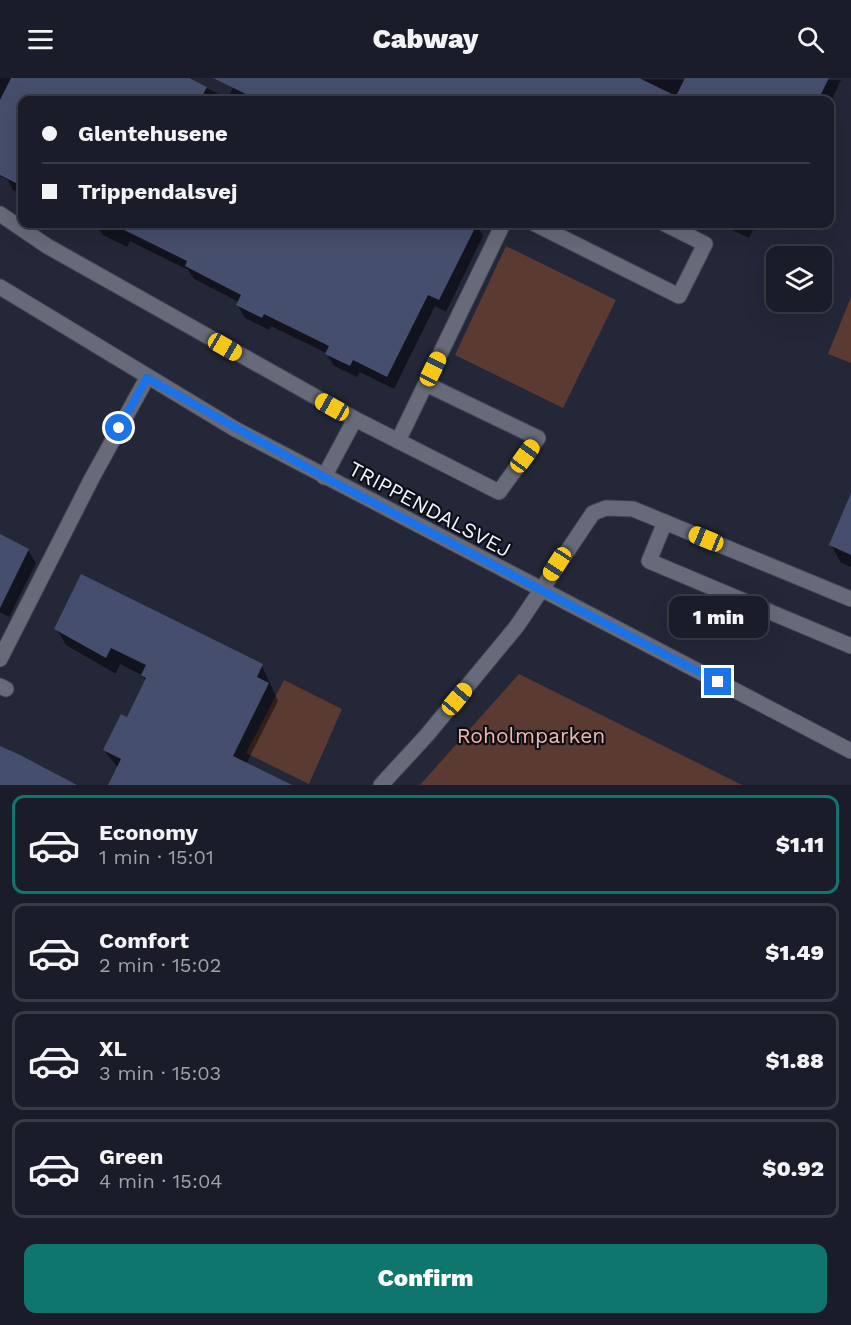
<!DOCTYPE html>
<meta charset="utf-8">
<style>
:root{--surface:#1a1d29;--page:#272a35;--text:#f1f3f6;--muted:#9fa2a8;--line:#383b46;--accent:#0f766e}
body{margin:0;font-family:"Work Sans",sans-serif;background:var(--page);color:var(--text);height:100vh;display:flex;flex-direction:column;font-size:22px;white-space:nowrap}
*{box-sizing:border-box;margin:0}
p{font-size:20px;color:var(--muted)}
.icon{flex:none;width:33px;height:33px;fill:none;stroke:currentColor;stroke-width:2;stroke-linecap:round;stroke-linejoin:round}
.map{position:relative;height:707px;overflow:hidden}
.panel{display:flex;flex-direction:column;background:var(--surface);flex:1}
.panel>*{flex:none}
.hud{position:absolute;left:18px;top:18px;width:816px;height:132px;border-radius:12px;box-shadow:0 6px 24px #0002,0 0 0 2px var(--line);display:grid;align-content:center;height:132px;padding:0 24px;background:var(--surface)}
.controls{position:absolute;left:766px;top:168px;display:grid;gap:12px}
.controls a{display:grid;place-items:center;width:66px;height:66px;border-radius:12px;background:var(--surface);box-shadow:0 6px 24px #0002,0 0 0 2px var(--line);font-size:30px}
.end{position:absolute;width:27px;height:27px;margin:-14px;border:8px solid #1a73e8;background:#fff;box-shadow:0 0 0 3px #fff}
.from{border-radius:50%}
.bubble{position:absolute;height:42px;border-radius:12px;background:var(--surface);box-shadow:0 6px 24px #0002,0 0 0 2px var(--line);font-size:20px;font-weight:800;line-height:42px;text-align:center}
.car{position:absolute;width:18px;height:36px;margin:-18px -9px;border-radius:8px;box-shadow:0 0 4px 2px #0007;background:linear-gradient(#f5c518 24%,#345 0 40%,#f5c518 0 76%,#345 0 86%,#f5c518 0)}
.hud b{display:flex;align-items:center;gap:21px;height:57px;font-size:22px}
.hud b+b{border-top:2px solid var(--line)}
.hud i{width:15px;height:15px;background:var(--text)}
ul{padding:10px 0 0;list-style:none}
li{display:flex;align-items:center;gap:18px;height:99px;margin:0 12px 9px;padding:0 12px;border:3px solid var(--line);border-radius:12px}
li div{flex:1}
li b{display:block;font-size:22px}
li em{font-style:normal;font-weight:800}
li.selected{border-color:var(--accent)}
li>.icon{width:54px;height:54px;stroke-width:1.5}
.cta{display:flex;gap:12px;margin-top:auto;padding:12px 24px}
.cta a{flex:1;height:69px;border-radius:12px;background:var(--accent);color:#fff;font-size:24px;font-weight:800;line-height:69px;text-align:center}
header{display:flex;justify-content:space-between;align-items:center;height:78px;padding:0 24px;background:var(--surface);font-size:27px;font-weight:800}
.map>svg:first-child{display:block}
.green{fill:#5b3a31}
.shadow{fill:#0007}
.building{fill:#464e6d}
.lines{fill:none;stroke-linecap:round;stroke-linejoin:round}
.minor-casing{stroke:#404453;stroke-width:17}
.minor{stroke:#666a79;stroke-width:15}
.route{stroke:#1a73e8;stroke-width:8}
.labels{text-anchor:middle;dominant-baseline:central;stroke-width:4.5;stroke-linejoin:round;paint-order:stroke}
.street-label{font-size:21px;fill:#f1f4fd;stroke:#0e1018}
.park-label{font-size:21px;fill:#f8b5a3;stroke:#0e1018}
</style>
<header><svg class="icon" aria-label="menu" viewBox="0 0 24 24"><path d="M4 6h16M4 12h16M4 18h16"/></svg>Cabway<svg class="icon" aria-label="search" viewBox="0 0 24 24"><circle cx="10" cy="10" r="6"/><path d="M15 15l6 6"/></svg></header>
<div class="map">
<svg width="851" height="707" viewBox="0 0 851 707">
<rect width="100%" height="100%" fill="#232737"/>
<g class="green">
<path d="M506 168 616 222 563 330 455 277Z"/>
<path d="M851 219V285L828 276Z"/>
<path d="M519 596 742 707H420Z"/>
<path d="M284 602 342 631 309 706 246 675Z"/>
</g>
<g class="shadow">
<path d="M0 0H186L228 20 238 0 841 2 830 25V22H22V116L13 112 8 102 0 98Z"/>
<path d="M96 146H477L483 158 446 234 435 228 394 311 360 294 357 299 334 288 326 275 271 248 269 252 245 240 238 227 239 224 194 201 188 192 130 163 127 169 103 157Z"/>
<path d="M719 146H756L749 160Z"/>
<path d="M851 418V489L841 485 831 467Z"/>
<path d="M0 458 28 472 36 485 9 539 0 534Z"/>
<path d="M56 550 262 588 278 623 246 686 286 707H109L118 690 104 672 127 641 146 603 142 597 120 586 116 596 66 567Z"/>
</g>
<g class="building">
<path d="M11 0H189L207 9 200 22H22V108L0 97V22Z"/>
<path d="M213 0H639L676 18 685 0H829L818 22H258Z"/>
<path d="M112 146H477L439 222 428 217 387 299 353 282 350 288 325 276 329 268 264 236 262 240 236 227 241 217 185 188 187 183Z"/>
<path d="M851 415V477L829 467Z"/>
<path d="M0 456 29 471 0 530Z"/>
<path d="M81 496 263 586 257 599 269 605 233 678 292 707H108L121 681 103 672 121 636 127 639 146 600 141 597 146 587 111 570 106 580 54 551Z"/>
<path d="M0 668 20 677 77 707H0Z"/>
</g>
<g class="lines">
<g class="minor-casing">
<g id="minor">
<path d="M0 136 47 168 355 341 324 399"/>
<path d="M535 146 679 218 705 166 665 146"/>
<path d="M0 209 235 351 851 673"/>
<path d="M355 341 499 414 538 360 426 306"/>
<path d="M398 363 503 146"/>
<path d="M665 444 649 483 851 568"/>
<path d="M0 581 92 400 147 300"/>
<path d="M0 608 6 611"/>
<path d="M381 707 427 657 517 548 593 435 606 430 633 431 851 521"/>
</g>
</g>
<use href="#minor" class="minor"/>
</g>
<g class="lines">
<path class="route" d="M119 350 147 300 324 399 718 604"/>
</g>
<g class="labels">
<g class="street-label">
<text transform="translate(430 431) rotate(28)">TRIPPENDALSVEJ</text>
</g>
<g class="park-label">
<text x="531" y="657">Roholmparken</text>
</g>
</g>
</svg>
<div class="controls">
<a><svg class="icon" aria-label="layers" viewBox="0 0 24 24"><path d="M12 4l9 5-9 5-9-5zM3 14l9 5 9-5"/></svg></a>
</div>
<i class="end from" style="left:119px;top:350px"></i>
<i class="end" style="left:718px;top:604px"></i>
<div class="bubble" style="left:669px;top:518px;width:99px">1 min</div>
<i class="car" style="left:225px;top:269px;rotate:120deg"></i>
<i class="car" style="left:433px;top:291px;rotate:26deg"></i>
<i class="car" style="left:332px;top:329px;rotate:299deg"></i>
<i class="car" style="left:525px;top:378px;rotate:36deg"></i>
<i class="car" style="left:706px;top:461px;rotate:292deg"></i>
<i class="car" style="left:557px;top:486px;rotate:213deg"></i>
<i class="car" style="left:457px;top:621px;rotate:40deg"></i>
<div class="hud">
<b><i class="from"></i>Glentehusene</b>
<b><i></i>Trippendalsvej</b>
</div>
</div>
<section class="panel">
<ul>
<li class="selected"><svg class="icon" aria-label="car" viewBox="0 0 24 24"><path d="M5 17H2v-5l4-1 3-4h7l3 4 3 1v5h-3M9 17h6M6 11h13"/><circle cx="7" cy="17" r="2"/><circle cx="17" cy="17" r="2"/></svg><div><b>Economy</b><p>1 min · 15:01</p></div><em>$1.11</em></li>
<li><svg class="icon" aria-label="car" viewBox="0 0 24 24"><path d="M5 17H2v-5l4-1 3-4h7l3 4 3 1v5h-3M9 17h6M6 11h13"/><circle cx="7" cy="17" r="2"/><circle cx="17" cy="17" r="2"/></svg><div><b>Comfort</b><p>2 min · 15:02</p></div><em>$1.49</em></li>
<li><svg class="icon" aria-label="car" viewBox="0 0 24 24"><path d="M5 17H2v-5l4-1 3-4h7l3 4 3 1v5h-3M9 17h6M6 11h13"/><circle cx="7" cy="17" r="2"/><circle cx="17" cy="17" r="2"/></svg><div><b>XL</b><p>3 min · 15:03</p></div><em>$1.88</em></li>
<li><svg class="icon" aria-label="car" viewBox="0 0 24 24"><path d="M5 17H2v-5l4-1 3-4h7l3 4 3 1v5h-3M9 17h6M6 11h13"/><circle cx="7" cy="17" r="2"/><circle cx="17" cy="17" r="2"/></svg><div><b>Green</b><p>4 min · 15:04</p></div><em>$0.92</em></li>
</ul>
<div class="cta"><a>Confirm</a></div>
</section>
